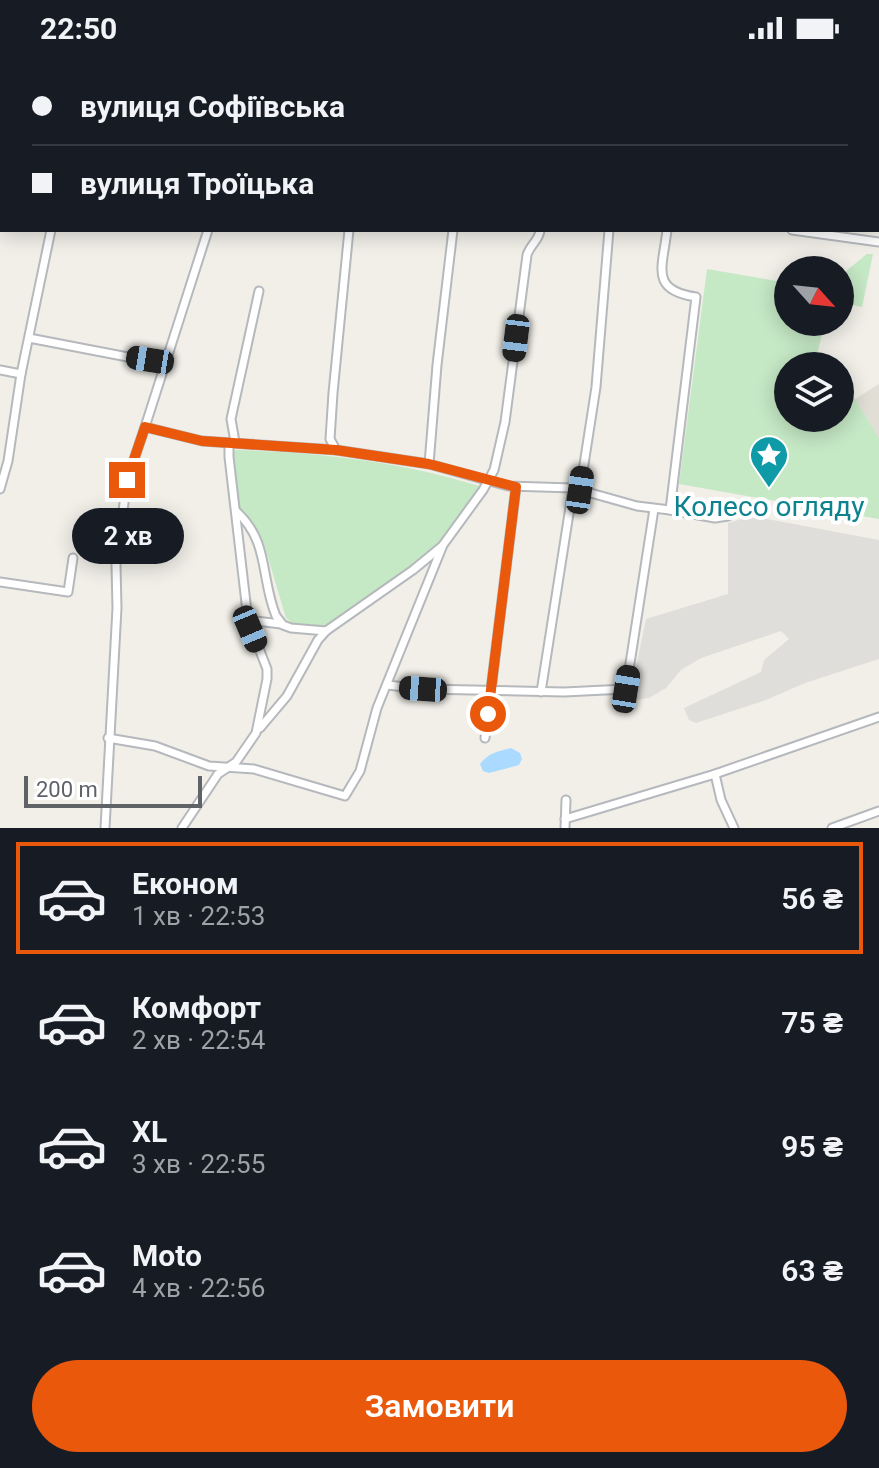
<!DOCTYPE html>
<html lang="uk">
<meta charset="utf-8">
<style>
:root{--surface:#171b24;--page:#242831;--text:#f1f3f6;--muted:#9ea1a6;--line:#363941;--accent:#ea580c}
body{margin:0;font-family:Roboto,sans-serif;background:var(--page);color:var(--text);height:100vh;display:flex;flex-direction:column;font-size:30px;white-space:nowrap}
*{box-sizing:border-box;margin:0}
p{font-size:26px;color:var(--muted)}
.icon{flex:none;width:44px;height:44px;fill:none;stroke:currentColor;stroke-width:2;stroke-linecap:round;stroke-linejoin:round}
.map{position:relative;height:772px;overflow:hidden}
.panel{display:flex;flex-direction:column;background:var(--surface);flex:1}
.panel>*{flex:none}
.hud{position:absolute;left:0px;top:0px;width:880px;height:176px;box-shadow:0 4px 20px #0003;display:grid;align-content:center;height:176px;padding:0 32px;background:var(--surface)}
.needle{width:52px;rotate:117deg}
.tools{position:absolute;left:774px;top:200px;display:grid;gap:16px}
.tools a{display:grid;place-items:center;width:80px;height:80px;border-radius:50%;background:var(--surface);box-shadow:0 4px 20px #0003;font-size:40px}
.scale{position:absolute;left:24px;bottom:20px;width:178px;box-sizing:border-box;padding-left:8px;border:4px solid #5f6368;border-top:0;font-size:22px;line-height:28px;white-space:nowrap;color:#5f6368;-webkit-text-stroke:6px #fff;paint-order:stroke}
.end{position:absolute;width:36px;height:36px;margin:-18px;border:10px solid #ea580c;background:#fff;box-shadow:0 0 0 4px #fff}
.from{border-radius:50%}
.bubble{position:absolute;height:56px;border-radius:28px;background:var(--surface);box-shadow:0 4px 20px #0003;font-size:26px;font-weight:600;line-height:56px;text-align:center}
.car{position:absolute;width:24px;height:48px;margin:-24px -12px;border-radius:10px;box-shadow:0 0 6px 2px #0007;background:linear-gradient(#222 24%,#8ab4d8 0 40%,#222 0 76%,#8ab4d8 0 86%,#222 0)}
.hud b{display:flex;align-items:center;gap:28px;height:76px;font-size:30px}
.hud b+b{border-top:2px solid var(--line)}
.hud i{width:20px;height:20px;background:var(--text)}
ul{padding:14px 0 0;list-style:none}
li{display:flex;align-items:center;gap:24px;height:112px;margin:0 16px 12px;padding:0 16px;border:4px solid transparent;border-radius:0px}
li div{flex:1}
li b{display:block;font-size:30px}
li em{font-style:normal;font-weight:600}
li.selected{border-color:var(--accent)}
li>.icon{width:72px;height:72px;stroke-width:1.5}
.cta{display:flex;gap:16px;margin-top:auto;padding:16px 32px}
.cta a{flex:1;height:92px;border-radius:48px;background:var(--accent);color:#fff;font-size:32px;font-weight:600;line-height:92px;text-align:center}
.status{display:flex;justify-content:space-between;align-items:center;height:56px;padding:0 40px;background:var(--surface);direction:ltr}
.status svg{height:22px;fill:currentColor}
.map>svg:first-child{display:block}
.industrial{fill:#e0deda}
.education{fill:#e1ded6}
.green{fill:#c5e8c5}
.water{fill:#aadaff}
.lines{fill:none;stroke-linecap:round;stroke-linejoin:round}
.minor-casing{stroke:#b5b8bc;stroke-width:11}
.minor{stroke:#fff;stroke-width:7}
.route{stroke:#ea580c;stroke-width:10}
.labels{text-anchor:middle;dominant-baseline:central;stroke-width:8;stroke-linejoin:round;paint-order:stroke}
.culture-label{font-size:28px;fill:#0d838f;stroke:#fff}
</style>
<div class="status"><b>22:50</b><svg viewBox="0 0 49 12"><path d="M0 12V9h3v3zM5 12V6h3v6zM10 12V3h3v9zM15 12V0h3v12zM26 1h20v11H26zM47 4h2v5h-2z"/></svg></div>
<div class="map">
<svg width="879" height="772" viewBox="0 0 879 772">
<rect width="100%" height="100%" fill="#f1efe8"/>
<path class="industrial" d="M752 460 879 484V603L805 627 766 644 696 667 689 664 684 652 761 616 764 604 789 583 781 575 701 602 681 614 666 632 649 642 629 645 646 563 728 538V467Z"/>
<path class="education" d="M879 328V382L855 343Z"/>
<g class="green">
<path d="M867 198H873L862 251 840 246V220Z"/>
<path d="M707 213 788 227V266H825L817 299 826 310H788V362H840V326L855 343 879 382V463L679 428Z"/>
<path d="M233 394C318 396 398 405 479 430L484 436 443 492 354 556 321 574 296 570 286 562 264 488 255 471 239 454 233 417Z"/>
</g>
<path class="water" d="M511 692 520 697 522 703 519 709 489 717 483 715 480 708C490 696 497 696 511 692Z"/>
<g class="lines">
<g class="minor-casing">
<g id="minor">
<path d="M20 0 31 2"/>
<path d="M779 0 795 2"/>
<path d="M89 2V0"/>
<path d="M256 2 257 0"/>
<path d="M364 2V0"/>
<path d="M474 2V0"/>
<path d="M555 2 556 0"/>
<path d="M763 2V0"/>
<path d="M878 12H879"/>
<path d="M878 158H879"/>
<path d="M667 174C663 211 649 234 696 241L670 454 715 462 728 460"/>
<path d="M792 174 879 186"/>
<path d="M29 282 164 308"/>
<path d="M0 314 21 318"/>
<path d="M145 371 202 385 336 394 429 408 508 430 573 432 637 450 670 454"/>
<path d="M235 386 231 363 259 235"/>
<path d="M336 394 330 383 333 337 349 174"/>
<path d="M429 408 437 309 453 174"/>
<path d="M0 433 8 405 21 318 51 174"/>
<path d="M580 434 596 331 609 174"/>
<path d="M236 455C270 486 260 521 276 560L283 569 291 572 326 575 413 514 441 491"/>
<path d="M0 526 68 536 73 502"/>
<path d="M248 564 281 568"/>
<path d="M387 629 423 633 564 636 626 633 654 453"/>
<path d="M541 636 573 432"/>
<path d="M260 672 287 640 318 584 326 575"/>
<path d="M108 682 155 690 209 710 254 713 345 740 360 715 377 652 443 489 483 434 494 414 505 366 527 199C530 189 540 183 540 174"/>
<path d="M485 682 516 431"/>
<path d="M715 718 721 744 734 772"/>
<path d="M565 763 715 718 879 661"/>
<path d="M105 772 117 552 116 509 127 424 145 371 208 174"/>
<path d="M182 772 218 718 236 706 256 677 267 623V613L248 564 229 401V387"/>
<path d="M565 772 566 744"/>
<path d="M832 772 879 755"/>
</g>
</g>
<use href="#minor" class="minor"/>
</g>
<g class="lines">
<path class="route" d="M127 424 145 371 202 385 336 394 429 408 516 431 488 658"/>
</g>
<defs>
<g id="sight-pin" transform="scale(2)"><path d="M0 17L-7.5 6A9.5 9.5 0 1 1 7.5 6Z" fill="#0f9aa8" stroke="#fff"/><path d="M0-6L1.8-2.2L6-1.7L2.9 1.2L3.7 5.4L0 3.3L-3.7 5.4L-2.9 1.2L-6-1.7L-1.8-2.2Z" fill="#fff"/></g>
</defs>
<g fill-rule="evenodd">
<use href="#sight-pin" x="769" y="399"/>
</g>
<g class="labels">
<g class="culture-label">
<text x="769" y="450">Колесо огляду</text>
</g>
</g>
</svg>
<div class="tools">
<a><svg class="needle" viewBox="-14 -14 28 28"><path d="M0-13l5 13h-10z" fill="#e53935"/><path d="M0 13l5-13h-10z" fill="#9ea1a6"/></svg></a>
<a><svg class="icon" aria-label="layers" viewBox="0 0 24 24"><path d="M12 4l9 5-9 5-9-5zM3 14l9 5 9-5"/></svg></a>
</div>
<div class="scale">200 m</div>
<i class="end from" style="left:488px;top:658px"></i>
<i class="end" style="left:127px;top:424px"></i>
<div class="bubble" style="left:72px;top:452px;width:112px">2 хв</div>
<i class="car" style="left:516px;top:282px;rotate:187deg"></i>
<i class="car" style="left:150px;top:304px;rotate:279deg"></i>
<i class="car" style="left:580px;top:434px;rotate:8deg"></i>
<i class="car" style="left:250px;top:573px;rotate:157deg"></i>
<i class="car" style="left:423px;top:633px;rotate:274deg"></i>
<i class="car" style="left:626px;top:633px;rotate:9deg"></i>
<div class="hud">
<b><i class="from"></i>вулиця Софіївська</b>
<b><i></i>вулиця Троїцька</b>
</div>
</div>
<section class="panel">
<ul>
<li class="selected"><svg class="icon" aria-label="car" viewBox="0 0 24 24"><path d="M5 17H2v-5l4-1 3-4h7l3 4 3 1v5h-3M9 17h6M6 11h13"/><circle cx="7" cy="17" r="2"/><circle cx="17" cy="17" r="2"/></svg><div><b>Економ</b><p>1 хв · 22:53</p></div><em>56 ₴</em></li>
<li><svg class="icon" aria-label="car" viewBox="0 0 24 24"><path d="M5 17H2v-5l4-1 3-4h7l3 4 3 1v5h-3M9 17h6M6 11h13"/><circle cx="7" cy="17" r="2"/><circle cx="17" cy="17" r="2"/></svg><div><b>Комфорт</b><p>2 хв · 22:54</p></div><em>75 ₴</em></li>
<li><svg class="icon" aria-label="car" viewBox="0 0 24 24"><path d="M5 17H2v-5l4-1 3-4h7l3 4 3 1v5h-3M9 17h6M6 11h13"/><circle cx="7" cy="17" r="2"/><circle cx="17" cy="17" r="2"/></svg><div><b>XL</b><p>3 хв · 22:55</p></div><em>95 ₴</em></li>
<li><svg class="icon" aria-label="car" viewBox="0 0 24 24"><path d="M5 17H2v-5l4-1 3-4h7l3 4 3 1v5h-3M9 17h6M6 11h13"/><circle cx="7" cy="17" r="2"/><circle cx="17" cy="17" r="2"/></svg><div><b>Moto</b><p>4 хв · 22:56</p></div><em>63 ₴</em></li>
</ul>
<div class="cta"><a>Замовити</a></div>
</section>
